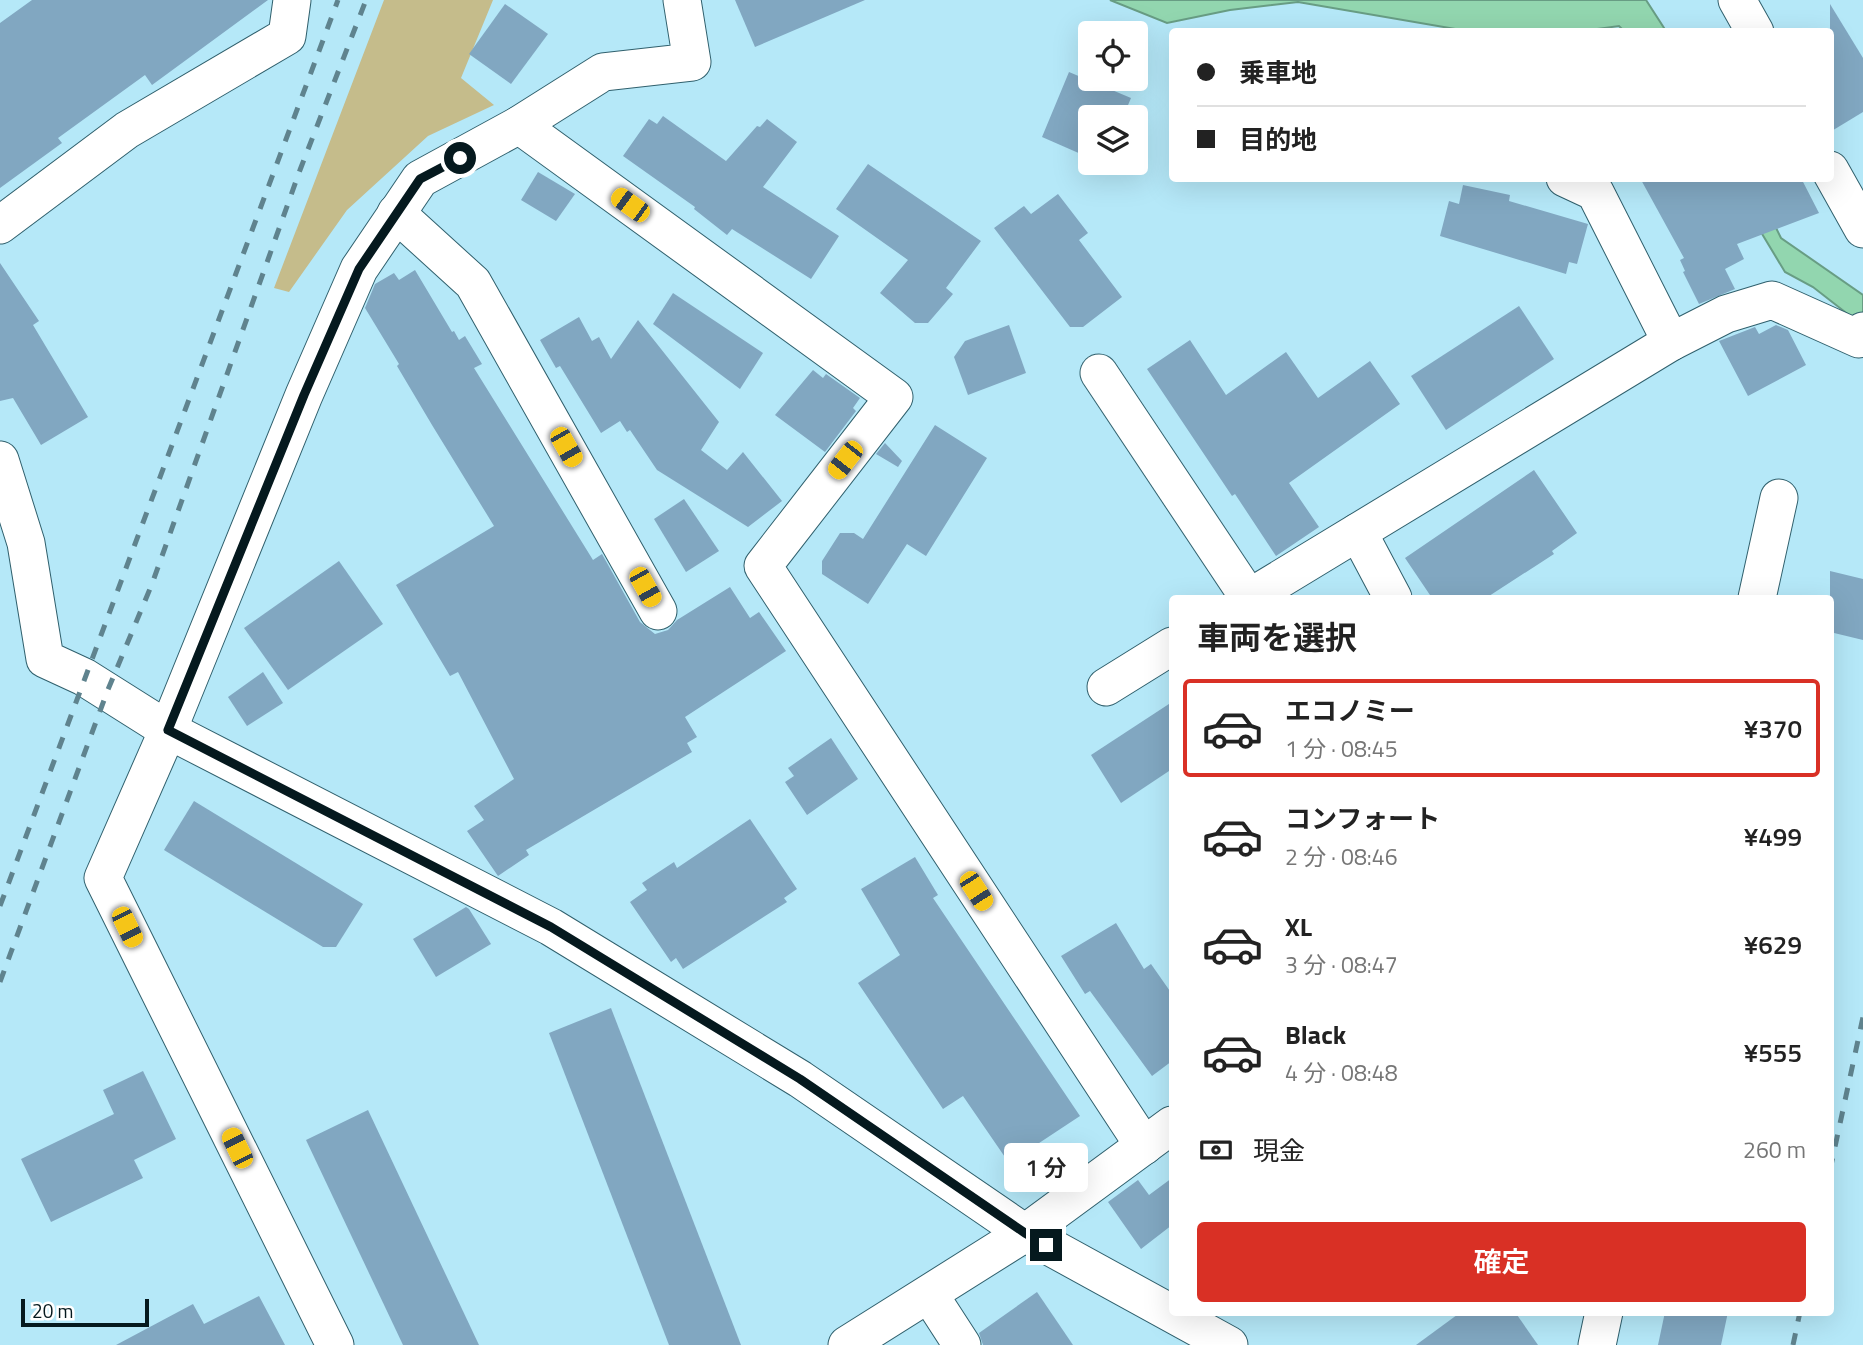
<!DOCTYPE html>
<html lang="ja">
<meta charset="utf-8">
<style>
:root{--surface:#fff;--page:#f6f6f6;--text:#222;--muted:#767676;--line:#e0e0e0;--accent:#d93025}
body{margin:0;font-family:"Titillium Web","Noto Sans JP",sans-serif;background:var(--page);color:var(--text);height:100vh;display:flex;flex-direction:column;font-size:26px;white-space:nowrap}
*{box-sizing:border-box;margin:0}
p{font-size:23px;color:var(--muted)}
.icon{flex:none;width:38px;height:38px;fill:none;stroke:currentColor;stroke-width:2;stroke-linecap:round;stroke-linejoin:round}
.map{position:relative;flex:1;overflow:hidden}
.sheet{position:absolute;left:1169px;top:595px;width:665px;height:721px;display:flex;flex-direction:column;background:var(--surface);border-radius:7px;box-shadow:0 7px 28px #0002}
.sheet>*{flex:none}
.banner{position:absolute;left:1169px;top:28px;width:665px;height:154px;border-radius:7px;box-shadow:0 7px 28px #0002;display:grid;align-content:center;height:154px;padding:0 28px;background:var(--surface)}
.fabs{position:absolute;left:1078px;top:21px;display:grid;gap:14px}
.fabs a{display:grid;place-items:center;width:70px;height:70px;border-radius:7px;background:var(--surface);box-shadow:0 7px 28px #0002;font-size:35px}
.scale{position:absolute;left:21px;bottom:18px;width:128px;box-sizing:border-box;padding-left:7px;border:4px solid #05191e;border-top:0;font-size:19px;line-height:24px;white-space:nowrap;color:#05191e;-webkit-text-stroke:5px #fff;paint-order:stroke}
.end{position:absolute;width:32px;height:32px;margin:-16px;border:9px solid #05191e;background:#fff;box-shadow:0 0 0 4px #fff}
.from{border-radius:50%}
.bubble{position:absolute;height:49px;border-radius:7px;background:var(--surface);box-shadow:0 7px 28px #0002;font-size:23px;font-weight:600;line-height:49px;text-align:center}
.car{position:absolute;width:21px;height:42px;margin:-21px -10px;border-radius:9px;box-shadow:0 0 5px 2px #0007;background:linear-gradient(#f5c518 24%,#345 0 40%,#f5c518 0 76%,#345 0 86%,#f5c518 0)}
.banner b{display:flex;align-items:center;gap:24px;height:66px;font-size:26px}
.banner b+b{border-top:2px solid var(--line)}
.banner i{width:18px;height:18px;background:var(--text)}
ul{padding:0;list-style:none}
li{display:flex;align-items:center;gap:21px;height:98px;margin:0 14px 10px;padding:0 14px;border:4px solid transparent;border-radius:7px}
li div{flex:1}
li b{display:block;font-size:26px}
li em{font-style:normal;font-weight:600}
li.current{border-color:var(--accent)}
li>.icon{width:63px;height:63px;stroke-width:1.5}
h2{padding:0 28px;font-size:32px;line-height:84px}
.pay{display:flex;align-items:center;gap:18px;height:77px;padding:0 28px;font-size:26px}
.pay p{margin-inline-start:auto}
.button{display:flex;gap:14px;margin-top:auto;padding:14px 28px}
.button a{flex:1;height:80px;border-radius:7px;background:var(--accent);color:#fff;font-size:28px;font-weight:600;line-height:80px;text-align:center}
.map>svg:first-child{display:block}
.green{fill:#c5bc8b}
.water{fill:#92d6af;stroke:#689d84;stroke-width:2}
.building{fill:#81a7c1}
.lines{fill:none;stroke-linecap:round;stroke-linejoin:round}
.minor-casing{stroke:#30606d;stroke-width:39}
.minor{stroke:#fff;stroke-width:37}
.rail{stroke:#5f838e;stroke-width:5;stroke-dasharray:12 12;stroke-linecap:butt}
.route{stroke:#05191e;stroke-width:9}
</style>
<div class="map">
<svg width="1863" height="1345" viewBox="0 0 1863 1345">
<rect width="100%" height="100%" fill="#b5e8f8"/>
<path class="green" d="M384 0H493L461 78 494 105 428 136 347 210 289 292 274 288Z"/>
<g class="water">
<path d="M1110 0H1646L1666 31H1624L1619 26 1575 32 1467 31 1298 2 1230 10 1167 23Z"/>
<path d="M1729 179H1752L1781 238 1863 295V326L1813 287 1785 272Z"/>
</g>
<g class="building">
<path d="M32 0H268L152 85 145 75 58 138 62 143 0 188V23Z"/>
<path d="M735 0H865L755 47Z"/>
<path d="M505 4 548 34 511 84 469 54Z"/>
<path d="M1830 4 1863 58V112L1830 132Z"/>
<path d="M1069 72 1131 98 1123 117H1090V158L1042 137Z"/>
<path d="M663 116 726 161 757 126 760 127 767 119 797 142 763 187 839 236 811 279 732 229 727 235 694 209 695 207 623 156 649 119 657 124Z"/>
<path d="M868 164 981 241 946 288 953 294 928 323H915L880 293 908 260 836 209Z"/>
<path d="M538 172 575 194 556 221 521 200Z"/>
<path d="M1640 178H1801L1819 213 1737 244 1744 259 1725 269 1735 289 1699 304 1683 272 1685 271 1680 260 1684 258Z"/>
<path d="M1463 185 1510 195 1509 201 1588 224 1577 264 1569 262 1566 274 1440 236 1449 201 1459 204Z"/>
<path d="M1058 194 1088 233 1079 240 1122 297 1083 327H1070L994 228 1024 206 1031 214Z"/>
<path d="M0 263 39 321 33 325 88 417 41 445 13 398 0 401Z"/>
<path d="M415 270 452 332 454 331 459 340 465 336 482 364 474 368 593 560 602 554 640 622 655 634 668 630 677 620 730 587 750 618 759 612 786 651 685 717 697 737 687 743 692 752 526 850 529 855 498 876 467 831 484 820 474 806 514 779 458 672 450 676 396 585 494 526 432 425 397 366 399 364 365 308 375 284 394 273 399 280Z"/>
<path d="M673 293 763 353 740 389 653 324Z"/>
<path d="M1519 306 1554 359 1446 430 1411 376Z"/>
<path d="M579 317 592 341 599 337 611 359 638 320 719 422 701 450 727 470 743 452 782 501 748 527 657 470 630 430 627 432 620 421 601 433 560 366 556 368 540 340Z"/>
<path d="M1009 325 1026 373 968 395 954 357 965 341Z"/>
<path d="M1776 325 1788 330 1806 365 1748 396 1719 341 1755 327 1759 334Z"/>
<path d="M1190 340 1226 395 1286 352 1318 398 1370 361 1400 404 1289 483 1319 527 1276 556 1235 494 1232 496 1147 369Z"/>
<path d="M813 370 823 378 826 374 860 398 853 408 856 411 825 452 775 415Z"/>
<path d="M935 425 987 458 926 556 907 544 868 604 822 574V561L840 533H854L863 539Z"/>
<path d="M885 443 902 461 898 467 876 454Z"/>
<path d="M1534 470 1577 533 1552 551 1554 554 1486 598H1432L1405 558Z"/>
<path d="M684 499 719 551 686 572 654 519Z"/>
<path d="M339 561 383 624 288 690 244 628Z"/>
<path d="M1830 571 1863 579V640L1830 632Z"/>
<path d="M263 672 283 703 247 726 228 697Z"/>
<path d="M1172 702V769L1121 803 1091 755Z"/>
<path d="M831 738 858 779 807 815 785 782 794 776 788 768Z"/>
<path d="M194 801 363 904 336 947H323L164 850Z"/>
<path d="M750 819 797 889 784 898 787 902 683 969 676 958 671 962 630 902 647 890 642 883 674 862 677 868Z"/>
<path d="M915 857 938 895 933 898 1080 1116 1009 1163 963 1096 943 1109 858 983 900 955 861 889Z"/>
<path d="M466 907 469 909 491 944 436 977 413 939Z"/>
<path d="M1116 923 1144 969 1151 964 1172 994V1061L1152 1076 1090 991 1085 994 1061 956Z"/>
<path d="M611 1008 741 1345H669L549 1033Z"/>
<path d="M143 1071 176 1139 134 1160 143 1178 51 1222 21 1159 114 1114 103 1090Z"/>
<path d="M368 1110 479 1345H403L306 1140Z"/>
<path d="M1172 1178V1225L1141 1249 1108 1202 1138 1180 1149 1195Z"/>
<path d="M1037 1292 1073 1345H983L979 1333Z"/>
<path d="M259 1296 285 1345H116L193 1304 204 1324Z"/>
<path d="M1461 1312H1515L1538 1345H1416Z"/>
<path d="M1665 1312H1728L1721 1345H1658Z"/>
</g>
<g class="lines">
<g class="minor-casing">
<g id="minor">
<path d="M1737 0 1755 32"/>
<path d="M519 125 894 397 763 566 1144 1146"/>
<path d="M1830 170 1863 229"/>
<path d="M1565 178 1595 192 1671 342"/>
<path d="M396 213 473 283 658 611"/>
<path d="M0 225 127 130 287 36 292 0"/>
<path d="M1099 373 1249 598"/>
<path d="M0 460 26 543 45 659 84 677 168 730 551 927 800 1079 1025 1233 1229 1345"/>
<path d="M1358 532 1393 598"/>
<path d="M1249 598 1671 342 1726 314 1772 300 1859 339 1863 331"/>
<path d="M1757 598 1779 498"/>
<path d="M1106 687 1172 646"/>
<path d="M929 1294 962 1345"/>
<path d="M335 1345 103 878 168 730 304 395 359 269 420 179 519 125 603 72 692 62 682 0"/>
<path d="M847 1345 1025 1233 1172 1125"/>
<path d="M1597 1345 1604 1312"/>
</g>
</g>
<use href="#minor" class="minor"/>
<g class="rail">
<path d="M0 906 338 0"/>
<path d="M0 982 107 692 152 584 300 170 366 0"/>
<path d="M1830 1170 1863 1017"/>
<path d="M1793 1345 1800 1312"/>
</g>
</g>
<g class="lines">
<path class="route" d="M460 158 420 179 359 269 304 395 168 730 551 927 800 1079 1025 1233 1046 1245"/>
</g>
</svg>
<div class="fabs">
<a><svg class="icon" aria-label="locate" viewBox="0 0 24 24"><circle cx="12" cy="12" r="6"/><path d="M12 2v4M12 18v4M2 12h4M18 12h4"/></svg></a>
<a><svg class="icon" aria-label="layers" viewBox="0 0 24 24"><path d="M12 4l9 5-9 5-9-5zM3 14l9 5 9-5"/></svg></a>
</div>
<div class="scale">20 m</div>
<i class="end from" style="left:460px;top:158px"></i>
<i class="end" style="left:1046px;top:1245px"></i>
<div class="bubble" style="left:1004px;top:1143px;width:84px">1 分</div>
<i class="car" style="left:630px;top:205px;rotate:306deg"></i>
<i class="car" style="left:566px;top:447px;rotate:150deg"></i>
<i class="car" style="left:845px;top:460px;rotate:218deg"></i>
<i class="car" style="left:645px;top:587px;rotate:151deg"></i>
<i class="car" style="left:976px;top:891px;rotate:147deg"></i>
<i class="car" style="left:127px;top:927px;rotate:154deg"></i>
<i class="car" style="left:237px;top:1148px;rotate:334deg"></i>
<div class="banner">
<b><i class="from"></i>乗車地</b>
<b><i></i>目的地</b>
</div>
<section class="sheet">
<h2>車両を選択</h2>
<ul>
<li class="current"><svg class="icon" aria-label="car" viewBox="0 0 24 24"><path d="M5 17H2v-5l4-1 3-4h7l3 4 3 1v5h-3M9 17h6M6 11h13"/><circle cx="7" cy="17" r="2"/><circle cx="17" cy="17" r="2"/></svg><div><b>エコノミー</b><p>1 分 · 08:45</p></div><em>¥370</em></li>
<li><svg class="icon" aria-label="car" viewBox="0 0 24 24"><path d="M5 17H2v-5l4-1 3-4h7l3 4 3 1v5h-3M9 17h6M6 11h13"/><circle cx="7" cy="17" r="2"/><circle cx="17" cy="17" r="2"/></svg><div><b>コンフォート</b><p>2 分 · 08:46</p></div><em>¥499</em></li>
<li><svg class="icon" aria-label="car" viewBox="0 0 24 24"><path d="M5 17H2v-5l4-1 3-4h7l3 4 3 1v5h-3M9 17h6M6 11h13"/><circle cx="7" cy="17" r="2"/><circle cx="17" cy="17" r="2"/></svg><div><b>XL</b><p>3 分 · 08:47</p></div><em>¥629</em></li>
<li><svg class="icon" aria-label="car" viewBox="0 0 24 24"><path d="M5 17H2v-5l4-1 3-4h7l3 4 3 1v5h-3M9 17h6M6 11h13"/><circle cx="7" cy="17" r="2"/><circle cx="17" cy="17" r="2"/></svg><div><b>Black</b><p>4 分 · 08:48</p></div><em>¥555</em></li>
</ul>
<div class="pay"><svg class="icon" aria-label="cash" viewBox="0 0 24 24"><path d="M3 7h18v10H3z"/><circle cx="12" cy="12" r="2"/></svg>現金<p>260 m</p></div>
<div class="button"><a>確定</a></div>
</section>
</div>
